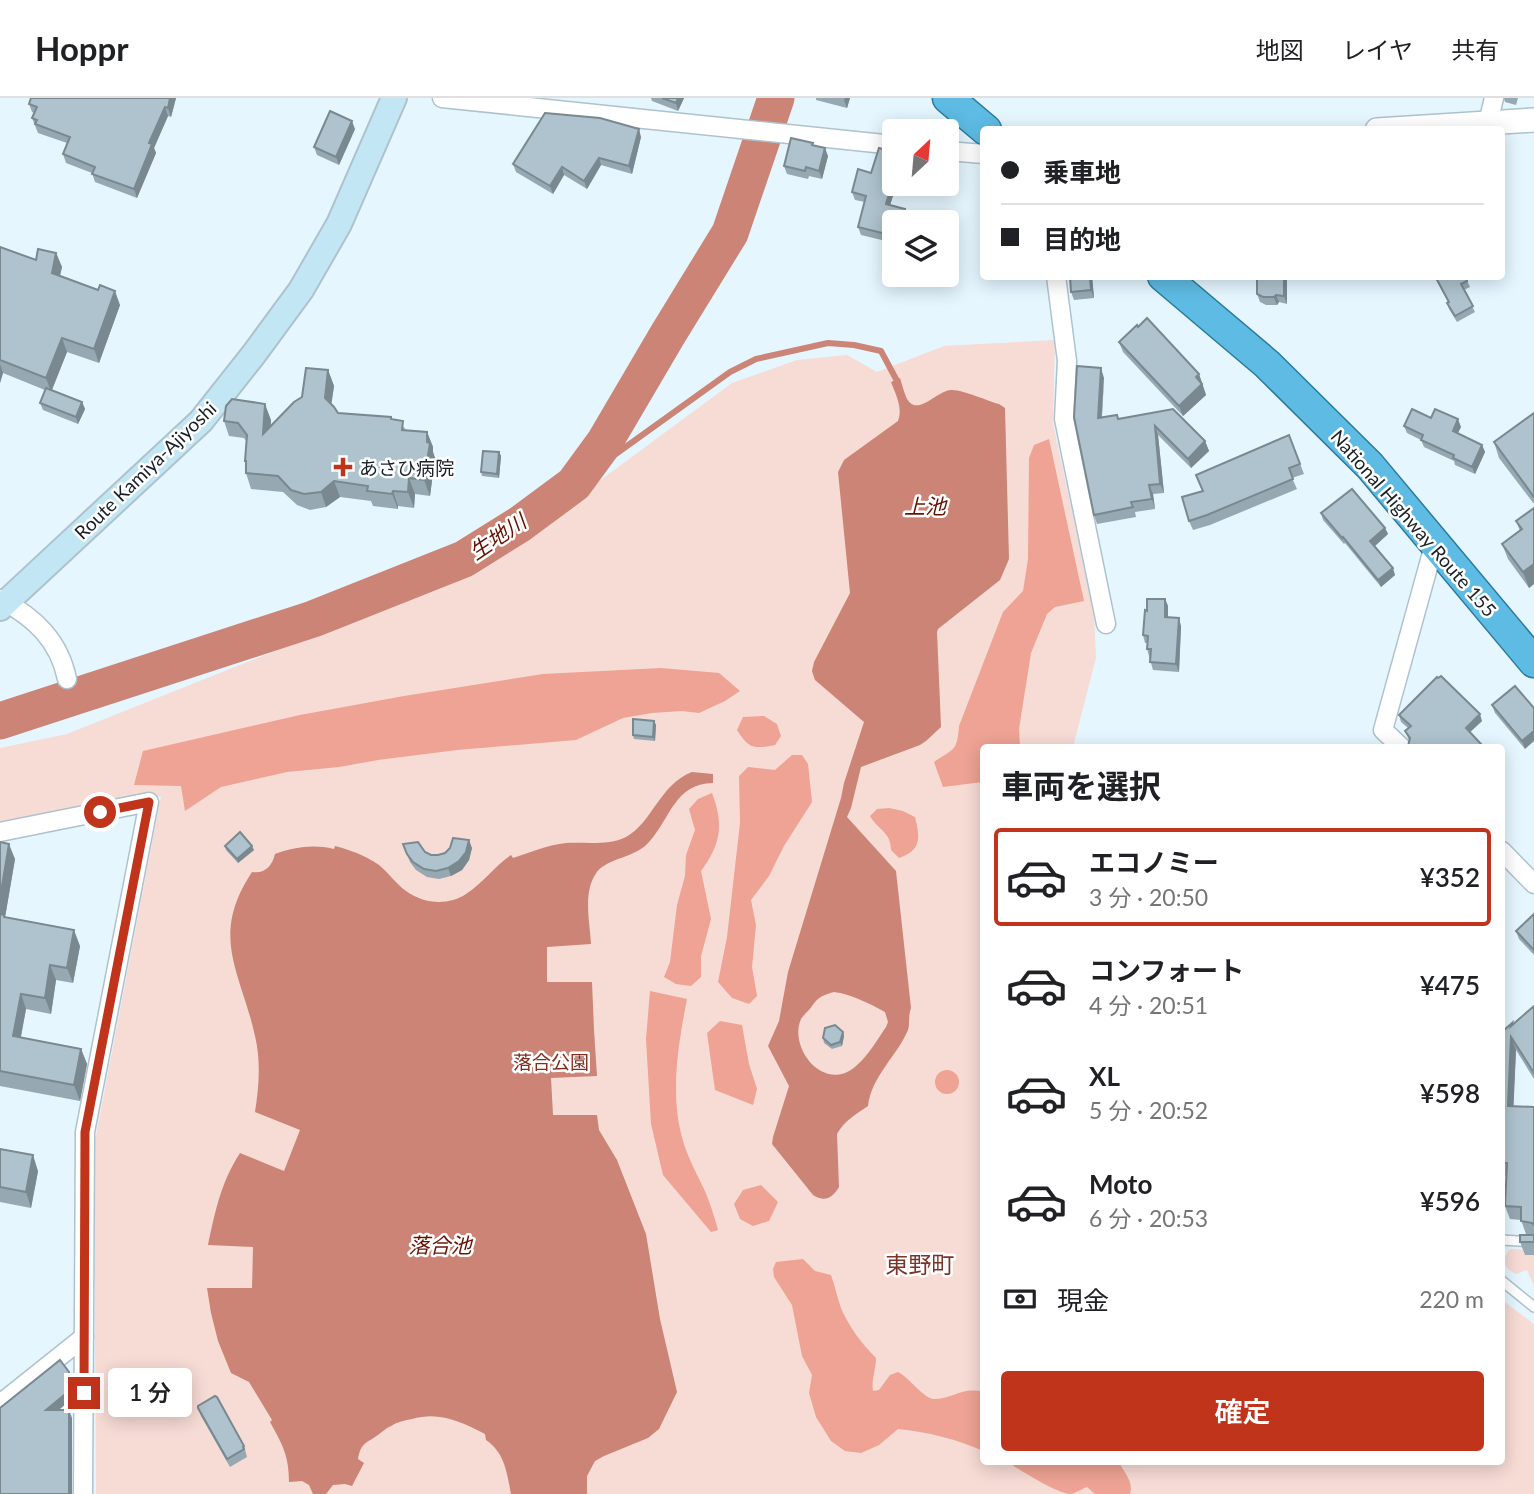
<!DOCTYPE html>
<html lang="ja">
<meta charset="utf-8">
<style>
:root{--surface:#fff;--page:#f2f2f2;--text:#202124;--muted:#757577;--line:#e0e0e0;--accent:#c0341b}
body{margin:0;font-family:Lato,"Noto Sans JP",sans-serif;background:var(--page);color:var(--text);height:100vh;display:flex;flex-direction:column;font-size:26px;white-space:nowrap}
*{box-sizing:border-box;margin:0}
p{font-size:23px;color:var(--muted)}
.icon{flex:none;width:38px;height:38px;fill:none;stroke:currentColor;stroke-width:2;stroke-linecap:round;stroke-linejoin:round}
.map{position:relative;flex:1;overflow:hidden}
.panel{position:absolute;left:980px;top:646px;width:525px;height:721px;display:flex;flex-direction:column;background:var(--surface);border-radius:7px;box-shadow:0 4px 18px #0003}
.panel>*{flex:none}
.guide{position:absolute;left:980px;top:28px;width:525px;height:154px;border-radius:7px;box-shadow:0 4px 18px #0003;display:grid;align-content:center;height:154px;padding:0 21px;background:var(--surface)}
.needle{width:46px;rotate:26deg}
.fabs{position:absolute;left:882px;top:21px;display:grid;gap:14px}
.fabs a{display:grid;place-items:center;width:77px;height:77px;border-radius:7px;background:var(--surface);box-shadow:0 4px 18px #0003;font-size:35px}
.end{position:absolute;width:32px;height:32px;margin:-16px;border:9px solid #c0341b;background:#fff;box-shadow:0 0 0 4px #fff}
.from{border-radius:50%}
.bubble{position:absolute;height:49px;border-radius:7px;background:var(--surface);box-shadow:0 4px 18px #0003;font-size:23px;font-weight:600;line-height:49px;text-align:center}
.guide b{display:flex;align-items:center;gap:24px;height:66px;font-size:26px}
.guide b+b{border-top:2px solid var(--line)}
.guide i{width:18px;height:18px;background:var(--text)}
ul{padding:0;list-style:none}
li{display:flex;align-items:center;gap:21px;height:98px;margin:0 14px 10px;padding:0 7px;border:4px solid transparent;border-radius:7px}
li div{flex:1}
li b{display:block;font-size:26px}
li em{font-style:normal;font-weight:600}
li.active{border-color:var(--accent)}
li>.icon{width:63px;height:63px;stroke-width:1.5}
h2{padding:0 21px;font-size:32px;line-height:84px}
.pay{display:flex;align-items:center;gap:18px;height:77px;padding:0 21px;font-size:26px}
.pay p{margin-inline-start:auto}
.primary-button{display:flex;gap:14px;margin-top:auto;padding:14px 21px}
.primary-button a{flex:1;height:80px;border-radius:7px;background:var(--accent);color:#fff;font-size:28px;font-weight:600;line-height:80px;text-align:center}
header{display:flex;align-items:center;gap:42px;box-sizing:border-box;height:98px;padding:0 35px;background:var(--surface);border-bottom:2px solid var(--line)}
header strong{font-size:33px}
nav{display:flex;gap:38px;margin-inline-start:auto;font-size:24px}
.map>svg:first-child{display:block}
.green{fill:#f7dbd5}
.forest{fill:#eea394}
.water{fill:#cb8475;fill-rule:evenodd}
.lines{fill:none;stroke-linecap:round;stroke-linejoin:round}
.stream{stroke:#cb8475;stroke-width:6}
.river{stroke:#cb8475;stroke-width:37}
.service-casing{stroke:#aec2cd;stroke-width:12}
.minor-casing{stroke:#aec2cd;stroke-width:21}
.tertiary-casing{stroke:#aec2cd;stroke-width:26}
.secondary-casing{stroke:#aec2cd;stroke-width:28}
.trunk-casing{stroke:#2b7a9c;stroke-width:33}
.service{stroke:#fff;stroke-width:9}
.minor{stroke:#fff;stroke-width:18}
.tertiary{stroke:#fff;stroke-width:23}
.secondary{stroke:#c2e6f4;stroke-width:24}
.trunk{stroke:#5ebbe3;stroke-width:30}
.wall{fill:#96a8b1}
.shaded-wall{fill:#7a8890}
.building{fill:#aec3ce;stroke:#7a8890;stroke-width:2}
.route{stroke:#c0341b;stroke-width:9}
.poi-dot{fill:#c0341b;stroke:#fff;stroke-width:2.5}
.labels{text-anchor:middle;dominant-baseline:central;stroke-width:5;stroke-linejoin:round;paint-order:stroke}
.poi-label{font-size:19px;fill:#192125;stroke:#fff;text-anchor:start}
.street-label{font-size:19px;fill:#192125;stroke:#fff}
.park-label{font-size:19px;fill:#822c1d;stroke:#fff}
.water-label{font-size:21px;font-style:italic;fill:#671102;stroke:#fff}
.quarter-label{font-size:23px;fill:#7c3629;stroke:#fff}
</style>
<header>
<strong>Hoppr</strong>
<nav><a>地図</a><a>レイヤ</a><a>共有</a></nav>
</header>
<div class="map">
<svg width="1534" height="1396" viewBox="0 0 1534 1396">
<rect width="100%" height="100%" fill="#e5f6ff"/>
<g class="green">
<path d="M1055 242 1053 325 1094 517 1096 560 1073 649H984V1363H1502V1202L1534 1226V1396H96L94 1048 161 698 0 728V650L67 636 418 496 484 463 541 426 732 285 797 262 847 257 877 274 944 248Z"/>
<path d="M1510 1151 1534 1152V1188L1527 1172 1516 1176C1503 1170 1501 1163 1510 1151Z"/>
</g>
<g class="forest">
<path d="M1049 341 1084 503 1055 509 1047 516 1031 555 1019 631 1020 649H984L983 684 943 689 934 664C954 650 957 654 959 628L1003 514 1023 493 1028 461 1029 360 1034 347Z"/>
<path d="M661 570 719 575 740 593 725 603 699 615 682 613 652 615 623 620 576 642 457 652 378 662 339 669 287 674 221 689 185 713 181 688 134 687 143 653 300 617 404 598 543 576Z"/>
<path d="M764 618 777 626 781 638 775 647C754 651 749 651 737 632L743 619Z"/>
<path d="M792 657H802L808 666 812 704 784 748 769 778 751 802 756 827 752 869 757 898 749 906 732 900 718 884 727 839 740 725 739 678 748 669 775 672Z"/>
<path d="M712 695C724 726 721 746 701 773L711 821 701 858V879L691 888 676 886 664 879 670 864 677 807 685 778 686 757 695 732 689 711 698 701Z"/>
<path d="M889 710 903 713 915 719C920 739 922 752 899 760L891 752C891 734 878 732 870 718L877 711Z"/>
<path d="M650 893 687 901C678 947 669 1000 684 1046 689 1062 697 1076 704 1091 710 1104 714 1118 718 1132L711 1134 663 1077 651 1026 646 941Z"/>
<path d="M720 923 742 927 749 966 757 991 753 1007 715 992 707 935Z"/>
<circle cx="947" cy="984" r="12"/>
<path d="M761 1087 778 1104 769 1123 753 1128 740 1121 734 1106 743 1092Z"/>
<path d="M803 1161 815 1173 831 1177C835 1188 837 1199 841 1210 849 1229 862 1246 876 1260 876 1272 871 1281 873 1293L879 1292 890 1277 898 1274C910 1280 921 1298 933 1301 944 1302 956 1295 966 1293 972 1292 978 1293 983 1293V1353C957 1341 927 1334 898 1331L879 1347 861 1355 845 1353 831 1343 816 1319 809 1295 812 1277 802 1258 792 1207 774 1179 773 1171 776 1164Z"/>
<path d="M1006 1363H1118C1124 1374 1134 1384 1130 1396H1095L1087 1389C1082 1391 1076 1395 1071 1396 1058 1396 1018 1371 1006 1363Z"/>
</g>
<g class="water">
<path d="M900 280C902 286 904 295 907 301 918 319 936 293 951 292 961 291 988 303 999 306L1005 310 1009 461 1000 482 938 531 937 534 941 629 926 643 920 647 861 669 851 710 847 719 896 773 911 910C908 918 910 926 908 932 897 958 871 979 868 1008 856 1016 844 1023 837 1036L839 1089C832 1101 824 1104 813 1097L772 1046 773 1039 789 988 768 948 779 923 788 874 841 700 844 685 864 624 815 582 812 573 814 564 850 495 838 374 844 362 898 323C903 310 896 297 891 284ZM834 894C850 896 871 906 885 914L888 924 886 929C877 942 868 958 856 968 825 996 788 951 801 921 804 916 809 913 812 908 818 899 823 897 834 894Z"/>
<path d="M692 674 713 676V685C674 686 671 720 649 744 635 761 605 759 595 777 583 796 590 825 591 846L547 849V884H592L594 932 597 978 551 980 553 1017H597L599 1032 617 1062 646 1136 660 1221 677 1294 659 1331 648 1340 604 1358 595 1363 587 1378V1396H511C507 1375 505 1355 486 1342L485 1336C461 1324 440 1313 412 1321 405 1322 397 1324 391 1328 386 1330 382 1334 378 1337 365 1346 361 1345 358 1361L364 1365 352 1388 345 1386 333 1387 326 1396H313L309 1387 302 1383 289 1384C289 1357 282 1346 270 1324L272 1322 249 1284 231 1275 218 1243 211 1215 207 1190H252L253 1149 208 1147C215 1114 221 1084 240 1055L284 1073 300 1032 255 1014C259 989 261 963 255 938 241 874 209 839 252 774 265 776 272 768 275 756 295 749 313 746 334 751L335 748C350 752 365 757 379 767 389 775 396 786 406 793 424 806 448 808 466 796 483 785 495 768 511 757L513 760C531 754 548 747 566 745 585 744 608 748 626 739 652 725 660 686 692 674Z"/>
</g>
<g class="lines">
<path class="stream" d="M574 386 730 274 756 261 828 245 854 247 881 253 896 281"/>
<path class="river" d="M0 623 313 521 464 461 520 426 574 386 604 345 668 236 730 135 776 0"/>
<g class="service-casing">
<g id="service">
<path d="M1502 1142 1534 1144"/>
<path d="M1502 1183 1534 1209"/>
</g>
</g>
<g class="minor-casing">
<g id="minor">
<path d="M442 0 894 47"/>
<path d="M1488 25 1494 0"/>
<path d="M947 53 984 56"/>
<path d="M1056 178 1067 263 1064 321 1106 526"/>
<path d="M0 501C34 519 59 542 67 581"/>
<path d="M1401 649 1383 632 1435 444"/>
<path d="M0 734 149 704 85 1034 83 1396"/>
<path d="M1502 753 1534 786"/>
<path d="M0 1306 84 1239"/>
</g>
</g>
<g class="tertiary-casing">
<path id="tertiary" d="M1377 32 1534 22"/>
</g>
<g class="secondary-casing">
<path id="secondary" d="M0 510 201 323 254 256 301 192 339 126 394 0"/>
</g>
<g class="trunk-casing">
<g id="trunk">
<path d="M948 0 986 32"/>
<path d="M1163 178 1267 266 1370 368 1534 564"/>
</g>
</g>
<use href="#service" class="service"/>
<use href="#minor" class="minor"/>
<use href="#tertiary" class="tertiary"/>
<use href="#secondary" class="secondary"/>
<use href="#trunk" class="trunk"/>
</g>
<g class="wall">
<path d="M31 0H176L171 19 168 18 154 50 156 55 137 100 95 84 92 75 66 65 63 56 67 45 38 35 32 20 34 15 32 14 29 6Z"/>
<path d="M651 0H684L678 13 652 3Z"/>
<path d="M816 0H850L847 10 816 2Z"/>
<path d="M1504 0H1518L1516 7 1505 4Z"/>
<path d="M355 31 339 67 317 57 314 49Z"/>
<path d="M641 39 632 76 601 67 587 91 564 77 553 96 516 74 513 66Z"/>
<path d="M813 47 828 58 822 81 809 78 808 81 787 76 784 68Z"/>
<path d="M894 86H897L890 107 908 118 907 124H894V145L861 137 858 129 865 104 855 102 852 94Z"/>
<path d="M0 149 36 162 56 155 62 169 60 178 120 207 99 265 67 254 52 292 82 304 85 311 78 326 43 312 40 305 45 292 3 275 0 285Z"/>
<path d="M1070 178H1092L1094 200 1074 202 1071 194Z"/>
<path d="M1287 178V206L1279 204 1277 207H1266L1260 204 1257 196Z"/>
<path d="M1434 178H1465L1470 189 1464 192 1475 214 1457 224 1449 211 1447 205 1448 204Z"/>
<path d="M1119 244 1199 276 1206 297 1183 318 1123 254Z"/>
<path d="M328 272 334 288 331 306 338 315 391 321 399 323 406 332 427 334 433 349V354L435 360 430 398 415 396 414 410 398 408V411L373 408 371 403 340 399 326 409 310 412 297 407 283 394 251 391 246 375V366L245 363 247 344 244 340 229 338 224 323 271 322 270 328 302 299Z"/>
<path d="M1104 280 1102 320 1117 317 1119 321 1173 311 1205 343 1209 353 1191 370 1158 337 1164 395 1153 396 1155 411 1135 414 1136 419 1097 426 1094 417Z"/>
<path d="M1534 315V406L1499 360 1494 344Z"/>
<path d="M1431 320 1461 329 1458 335 1482 347 1485 354 1475 376 1455 367 1454 363 1424 349 1421 342 1407 335 1404 328Z"/>
<path d="M1289 337 1304 376 1292 380 1297 391 1210 427 1193 432 1189 423 1202 393Z"/>
<path d="M499 354 501 358 499 380 482 378 481 374Z"/>
<path d="M1534 410V486L1529 490 1508 461 1502 446 1520 433 1516 423Z"/>
<path d="M1321 415 1385 430 1388 436 1374 448 1395 477 1381 489 1345 445 1344 446 1323 422Z"/>
<path d="M1165 501 1168 508V519L1181 528 1179 574 1153 572 1147 551 1148 545H1145L1143 537 1147 513Z"/>
<path d="M1492 607 1534 610 1525 651 1495 615Z"/>
<path d="M1399 617 1482 623 1470 634 1481 646 1482 649H1408L1409 642 1405 633 1408 630 1401 624Z"/>
<path d="M654 623 656 627 655 643 634 641 633 637Z"/>
<path d="M0 744 15 761 5 820 80 848 73 885 56 882 51 916 26 911 21 939 81 951 87 966 80 1003 0 988Z"/>
<path d="M403 746 431 757H438L472 750 469 762 462 772 451 778 439 781 427 779 416 772 410 764Z"/>
<path d="M225 748 254 752 238 765 226 752Z"/>
<path d="M1534 816V857L1519 841 1516 833Z"/>
<path d="M1534 908V981L1516 952 1513 1008 1534 1009V1157H1525L1520 1144 1532 1137 1526 1136 1521 1122 1510 1121 1505 1108 1506 1078H1502V934L1512 925V928Z"/>
<path d="M843 934 844 938 842 948 832 951 824 945 823 940Z"/>
<path d="M0 1051 38 1073 31 1110 0 1104Z"/>
<path d="M198 1310 244 1348 247 1359 230 1369 201 1318Z"/>
</g>
<g class="shaded-wall">
<path d="M170 0H176L171 19 168 10Z"/>
<path d="M678 0H684L678 13 676 5Z"/>
<path d="M845 0H850L847 10 844 2Z"/>
<path d="M165 9 168 18 154 50 156 55 137 100 134 91 149 45Z"/>
<path d="M352 23 355 31 339 67 336 59Z"/>
<path d="M639 31 641 39 632 76 629 68Z"/>
<path d="M825 50 828 58 822 81 819 73Z"/>
<path d="M599 60 601 67 587 91 584 83Z"/>
<path d="M562 69 564 77 553 96 550 88Z"/>
<path d="M894 78V86H897L888 113 886 106Z"/>
<path d="M905 111 908 118 907 124H902Z"/>
<path d="M56 155 62 169 57 189 52 175Z"/>
<path d="M1090 178H1092L1094 200 1091 192Z"/>
<path d="M1284 178H1287V206L1284 198Z"/>
<path d="M115 193 120 207 99 265 94 251Z"/>
<path d="M1276 197 1279 204 1277 207 1274 199Z"/>
<path d="M62 240 67 254 51 294 46 280Z"/>
<path d="M0 266 3 275 0 285Z"/>
<path d="M1101 270 1104 280 1101 330 1098 320Z"/>
<path d="M328 272 334 288 330 316 325 300Z"/>
<path d="M1199 276 1206 297 1183 318 1179 308 1196 279Z"/>
<path d="M82 304 85 311 78 326 76 319Z"/>
<path d="M265 306 271 322 269 351 263 336Z"/>
<path d="M1458 321 1461 329 1455 340 1453 333Z"/>
<path d="M1155 328 1158 337 1164 395 1160 386Z"/>
<path d="M427 334 433 349V354L435 360 430 398 424 382Z"/>
<path d="M1205 343 1209 353 1191 370 1188 361Z"/>
<path d="M1482 347 1485 354 1475 376 1472 369Z"/>
<path d="M499 354 501 358 499 380 497 376Z"/>
<path d="M409 380 415 396 414 410 408 394Z"/>
<path d="M334 383 340 399 326 409 321 394Z"/>
<path d="M1149 387 1153 396 1155 411 1152 401Z"/>
<path d="M393 393 398 408V411L392 396Z"/>
<path d="M1385 430 1388 436 1373 450 1370 443Z"/>
<path d="M1534 466V486L1529 490 1523 474Z"/>
<path d="M1393 470 1395 477 1381 489 1378 482Z"/>
<path d="M1165 501 1168 508V527L1165 519Z"/>
<path d="M1179 520 1181 528 1179 574 1176 566Z"/>
<path d="M1480 616 1482 623 1468 636 1466 630Z"/>
<path d="M654 623 656 627 655 643 653 639Z"/>
<path d="M1534 633V643L1525 651 1522 643Z"/>
<path d="M469 742 472 750 469 762 462 772 451 778 448 770Z"/>
<path d="M9 746 15 761 5 819 10 832 0 823V800Z"/>
<path d="M252 748 254 752 238 765 237 761Z"/>
<path d="M74 832 80 848 73 885 67 870Z"/>
<path d="M50 867 56 882 51 916 45 900Z"/>
<path d="M21 896 26 911 18 953 13 938Z"/>
<path d="M843 934 844 938 842 948 840 944Z"/>
<path d="M1511 939 1516 952 1513 1021 1508 1008Z"/>
<path d="M81 951 87 966 80 1003 74 987Z"/>
<path d="M33 1057 38 1073 31 1110 26 1094Z"/>
<path d="M69 1274 72 1282 71 1291 68 1283Z"/>
<path d="M69 1287 72 1295 70 1297 72 1301 49 1320 46 1312Z"/>
<path d="M69 1312 72 1320V1396H69Z"/>
</g>
<g class="building">
<path d="M31 0H170L168 10 165 9 149 45 152 46 134 91 92 76 95 69 63 56 70 39 35 26 37 22 32 20 37 9 29 6Z"/>
<path d="M662 0H678L676 5Z"/>
<path d="M330 13 352 23 336 59 314 49Z"/>
<path d="M545 15 600 20 639 31 629 68 599 60 584 83 562 69 550 88 513 66Z"/>
<path d="M791 40 813 45 812 47 825 50 819 73 806 69 805 73 784 68Z"/>
<path d="M879 50 894 54 893 69H894V78L886 106 905 111 902 124H894V138L858 129 866 98 852 94 858 71 871 75Z"/>
<path d="M0 149 36 162 38 151 56 155 52 175 98 192 100 187 115 193 94 251 62 240 46 280 0 262Z"/>
<path d="M1070 178H1090L1091 192 1071 194Z"/>
<path d="M1257 178H1284V198L1276 197 1274 199H1263L1257 196Z"/>
<path d="M1435 178H1465L1467 183 1461 186 1473 208 1455 218 1447 205 1449 204Z"/>
<path d="M1147 220 1199 276 1196 279 1202 286 1179 308 1119 244 1137 227 1138 229Z"/>
<path d="M1077 268 1101 270 1098 320 1117 317 1118 321 1173 311 1205 343 1188 361 1155 328 1160 386 1149 387 1152 401 1131 404 1133 409 1094 417 1074 319Z"/>
<path d="M306 270 328 272 325 300 334 309 338 315 391 319V321L403 323 402 332 427 334V344L430 345 424 382 409 380 408 394 393 393 392 396 367 393 368 388 334 383 321 394 304 396 291 392 278 378 246 375V363H245L247 337 238 325 224 323 226 308 232 301 265 306 263 336 294 304 302 299Z"/>
<path d="M46 290 82 304 76 319 40 305Z"/>
<path d="M1412 311 1431 320 1435 311 1458 321 1453 333 1482 347 1472 369 1453 360 1454 357 1421 342 1423 337 1404 328Z"/>
<path d="M1534 315V399L1494 344Z"/>
<path d="M1289 337 1300 366 1289 370 1293 381 1207 417 1189 423 1182 399 1203 393 1196 377Z"/>
<path d="M483 353 499 354 497 376 481 374Z"/>
<path d="M1352 391 1385 430 1370 443 1393 470 1378 482 1343 439 1342 440 1321 415Z"/>
<path d="M1534 410V466L1523 474 1502 446 1522 431 1516 423Z"/>
<path d="M1147 501H1165V519L1179 520 1176 566 1150 564 1151 551H1147L1148 538 1143 537 1145 512 1147 513Z"/>
<path d="M1441 578 1480 616 1466 630 1481 646 1478 649H1409L1408 648 1410 640 1405 633 1411 628 1399 617 1437 579 1438 580Z"/>
<path d="M1515 588 1534 610V633L1522 643 1492 607Z"/>
<path d="M633 621 654 623 653 639 633 637Z"/>
<path d="M240 734 252 748 237 761 225 748Z"/>
<path d="M453 740 469 742 466 754 459 763 448 770 436 773 424 771 413 764 407 756 403 746 418 744 425 754 431 757H438L445 755 450 750Z"/>
<path d="M0 744 9 746 0 800Z"/>
<path d="M0 816 4 817V819L74 832 67 870 50 867 45 900 21 896 13 938 81 951 74 987 0 973Z"/>
<path d="M1534 816V852L1516 833Z"/>
<path d="M1534 908V975L1511 939 1508 1008 1534 1009V1127L1532 1125 1521 1123V1109L1505 1108 1507 1065H1502V934L1512 925 1511 928Z"/>
<path d="M835 927 843 934 840 944 831 947 823 940 825 930Z"/>
<path d="M0 1051 33 1057 26 1094 0 1089Z"/>
<path d="M1534 1136V1144H1520V1137H1532Z"/>
<path d="M60 1262 69 1274 68 1283 69 1287 66 1290 69 1293 46 1312H69V1396H0V1310Z"/>
<path d="M215 1298 217 1299 244 1348 243 1349 244 1351 227 1361 198 1310V1308Z"/>
</g>
<g class="lines">
<path class="route" d="M84 1295 85 1034 149 704 100 714"/>
</g>
<path class="poi-dot" d="M339.5 358.5h7v7h7v7h-7v7h-7v-7h-7v-7h7z"/>
<g class="labels">
<g class="poi-label">
<text x="359" y="369">あさひ病院</text>
</g>
<g class="street-label">
<text transform="translate(145 372) rotate(-44)">Route Kamiya-Ajiyoshi</text>
<text transform="translate(1414 425) rotate(49)">National Highway Route 155</text>
</g>
<g class="park-label">
<text x="551" y="963">落合公園</text>
</g>
<g class="water-label">
<text x="925" y="407">上池</text>
<text transform="translate(497 438) rotate(-34)">生地川</text>
<text x="440" y="1146">落合池</text>
</g>
<g class="quarter-label">
<text x="920" y="1166">東野町</text>
</g>
</g>
</svg>
<div class="fabs">
<a><svg class="needle" viewBox="-14 -14 28 28"><path d="M0-13l5 13h-10z" fill="#e53935"/><path d="M0 13l5-13h-10z" fill="#757577"/></svg></a>
<a><svg class="icon" aria-label="layers" viewBox="0 0 24 24"><path d="M12 4l9 5-9 5-9-5zM3 14l9 5 9-5"/></svg></a>
</div>
<i class="end from" style="left:100px;top:714px"></i>
<i class="end" style="left:84px;top:1295px"></i>
<div class="bubble" style="left:108px;top:1270px;width:84px">1 分</div>
<div class="guide">
<b><i class="from"></i>乗車地</b>
<b><i></i>目的地</b>
</div>
<section class="panel">
<h2>車両を選択</h2>
<ul>
<li class="active"><svg class="icon" aria-label="car" viewBox="0 0 24 24"><path d="M5 17H2v-5l4-1 3-4h7l3 4 3 1v5h-3M9 17h6M6 11h13"/><circle cx="7" cy="17" r="2"/><circle cx="17" cy="17" r="2"/></svg><div><b>エコノミー</b><p>3 分 · 20:50</p></div><em>¥352</em></li>
<li><svg class="icon" aria-label="car" viewBox="0 0 24 24"><path d="M5 17H2v-5l4-1 3-4h7l3 4 3 1v5h-3M9 17h6M6 11h13"/><circle cx="7" cy="17" r="2"/><circle cx="17" cy="17" r="2"/></svg><div><b>コンフォート</b><p>4 分 · 20:51</p></div><em>¥475</em></li>
<li><svg class="icon" aria-label="car" viewBox="0 0 24 24"><path d="M5 17H2v-5l4-1 3-4h7l3 4 3 1v5h-3M9 17h6M6 11h13"/><circle cx="7" cy="17" r="2"/><circle cx="17" cy="17" r="2"/></svg><div><b>XL</b><p>5 分 · 20:52</p></div><em>¥598</em></li>
<li><svg class="icon" aria-label="car" viewBox="0 0 24 24"><path d="M5 17H2v-5l4-1 3-4h7l3 4 3 1v5h-3M9 17h6M6 11h13"/><circle cx="7" cy="17" r="2"/><circle cx="17" cy="17" r="2"/></svg><div><b>Moto</b><p>6 分 · 20:53</p></div><em>¥596</em></li>
</ul>
<div class="pay"><svg class="icon" aria-label="cash" viewBox="0 0 24 24"><path d="M3 7h18v10H3z"/><circle cx="12" cy="12" r="2"/></svg>現金<p>220 m</p></div>
<div class="primary-button"><a>確定</a></div>
</section>
</div>
